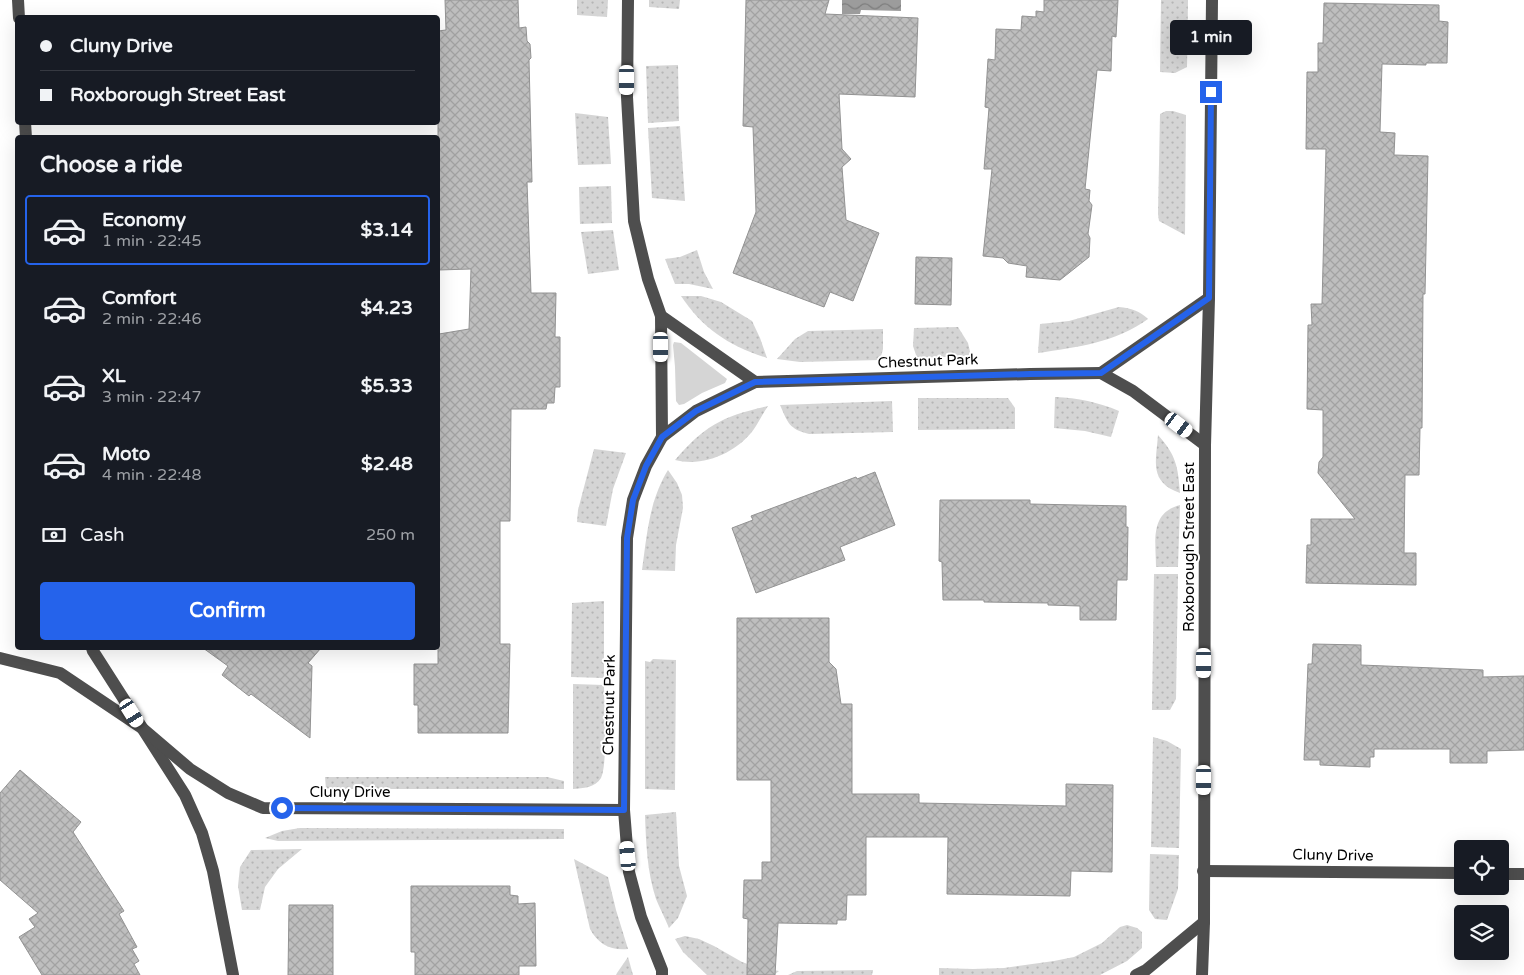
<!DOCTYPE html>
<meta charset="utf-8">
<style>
:root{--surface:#171b24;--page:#20242c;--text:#f1f3f6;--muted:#9ea1a6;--line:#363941;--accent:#2563eb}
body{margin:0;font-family:"Varela Round",sans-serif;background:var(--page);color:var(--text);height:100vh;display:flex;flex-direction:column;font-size:19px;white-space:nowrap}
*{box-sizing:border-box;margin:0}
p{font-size:16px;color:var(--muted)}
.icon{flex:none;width:28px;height:28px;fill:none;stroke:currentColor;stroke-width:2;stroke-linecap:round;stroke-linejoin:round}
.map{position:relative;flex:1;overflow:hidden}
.sheet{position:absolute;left:15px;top:135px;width:425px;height:515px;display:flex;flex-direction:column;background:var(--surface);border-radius:5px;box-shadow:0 5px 20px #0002}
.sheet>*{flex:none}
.banner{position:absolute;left:15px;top:15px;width:425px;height:110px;border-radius:5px;box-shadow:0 5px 20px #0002;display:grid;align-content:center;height:110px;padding:0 25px;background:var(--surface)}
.controls{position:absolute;left:1454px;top:840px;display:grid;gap:10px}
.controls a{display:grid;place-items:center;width:55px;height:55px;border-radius:5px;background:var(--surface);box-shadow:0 5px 20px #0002;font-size:25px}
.end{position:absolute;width:22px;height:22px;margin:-11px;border:6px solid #2563eb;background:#fff;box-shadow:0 0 0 2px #fff}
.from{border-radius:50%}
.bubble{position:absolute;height:35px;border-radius:5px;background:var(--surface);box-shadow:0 5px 20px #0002;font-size:16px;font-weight:800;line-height:35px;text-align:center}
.car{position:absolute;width:15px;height:30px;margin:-15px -8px;border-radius:6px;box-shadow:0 0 4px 1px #0007;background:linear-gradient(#fff 24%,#345 0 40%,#fff 0 76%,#345 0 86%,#fff 0)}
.banner b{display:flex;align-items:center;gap:18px;height:48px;font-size:19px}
.banner b+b{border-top:1px solid var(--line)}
.banner i{width:12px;height:12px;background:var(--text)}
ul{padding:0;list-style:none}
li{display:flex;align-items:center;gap:15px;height:70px;margin:0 10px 8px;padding:0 15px;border:2px solid transparent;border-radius:5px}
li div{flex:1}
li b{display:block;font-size:19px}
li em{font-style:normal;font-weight:800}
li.current{border-color:var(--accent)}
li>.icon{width:45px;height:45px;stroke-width:1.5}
h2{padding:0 25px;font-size:22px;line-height:60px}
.pay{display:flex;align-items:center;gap:12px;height:55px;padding:0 25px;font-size:19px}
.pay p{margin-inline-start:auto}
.button{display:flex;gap:10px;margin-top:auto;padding:10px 25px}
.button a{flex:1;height:58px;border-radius:5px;background:var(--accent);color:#fff;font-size:20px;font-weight:800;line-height:58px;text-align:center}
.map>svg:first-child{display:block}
.grass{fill:url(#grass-dots)}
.garden{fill:#d5d5d5}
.water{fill:url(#water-waves)}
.building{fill:url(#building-cross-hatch);stroke:#929292}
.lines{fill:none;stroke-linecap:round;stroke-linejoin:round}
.minor{stroke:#4e4e4e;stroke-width:12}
.route{stroke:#2563eb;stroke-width:6}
.labels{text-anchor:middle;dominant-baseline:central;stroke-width:4;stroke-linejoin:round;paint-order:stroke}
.street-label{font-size:15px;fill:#000;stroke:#fff}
</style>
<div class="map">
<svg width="1524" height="975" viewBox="0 0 1524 975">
<defs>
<pattern id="grass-dots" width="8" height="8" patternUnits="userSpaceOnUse" patternTransform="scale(1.25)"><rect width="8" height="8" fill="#d5d5d5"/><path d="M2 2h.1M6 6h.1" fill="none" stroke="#b5b5b5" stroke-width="1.8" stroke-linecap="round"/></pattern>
<pattern id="water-waves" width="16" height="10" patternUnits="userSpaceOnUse" patternTransform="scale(1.25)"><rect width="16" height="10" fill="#9c9c9c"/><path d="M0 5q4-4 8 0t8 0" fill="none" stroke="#7d7d7d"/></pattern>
<pattern id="building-cross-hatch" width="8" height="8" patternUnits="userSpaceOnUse" patternTransform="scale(1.25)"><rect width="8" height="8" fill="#bebebe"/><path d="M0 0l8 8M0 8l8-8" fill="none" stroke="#a2a2a2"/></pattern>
</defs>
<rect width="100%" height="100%" fill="#fff"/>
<g class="grass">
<path d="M577 0H608L607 17 577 15Z"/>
<path d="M649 0H680L679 9 649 7Z"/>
<path d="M1161 0H1188L1187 67 1175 73 1160 72Z"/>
<path d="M678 65 679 121 648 123 646 66Z"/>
<path d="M1166 111H1173L1186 115 1185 235 1159 221 1158 214 1160 114Z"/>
<path d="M575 113 608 117 611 164 578 165Z"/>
<path d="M680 126 685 201 652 198 648 128Z"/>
<path d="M611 186 612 223 580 224 579 187Z"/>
<path d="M613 230 619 270 588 274 581 232Z"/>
<path d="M697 250 704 272 713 289 689 284H675L665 259 680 257Z"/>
<path d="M681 296H701L721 302 752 321 760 338 767 358C729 346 703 329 681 296Z"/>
<path d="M1119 307C1131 308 1140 311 1148 319 1115 343 1077 347 1038 353L1040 324 1069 321Z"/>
<path d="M958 327 968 343 971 356 917 358 913 346 914 328Z"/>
<path d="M883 329V349L880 360 800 362 777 359 795 339 808 331Z"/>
<path d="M1055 397C1078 398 1098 402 1119 411L1111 437 1085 431 1054 428Z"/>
<path d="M918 398H1008L1015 408V429L918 430Z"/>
<path d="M892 401 893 432 809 434C789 429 788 423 780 405Z"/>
<path d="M768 406C763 413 759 422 754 429 741 448 714 462 691 462 685 462 680 461 675 460 705 425 723 416 768 406Z"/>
<path d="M1158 435C1176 455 1178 466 1180 493 1149 482 1156 462 1158 435Z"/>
<path d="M594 449 626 453 613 489 606 526 577 522 578 510Z"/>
<path d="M668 470 677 483 682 495 683 508 676 545 675 571 642 570C647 535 649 501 668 470Z"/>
<path d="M1180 505 1178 567H1156C1156 542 1149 513 1180 505Z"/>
<path d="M1154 574H1178L1176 699 1170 710H1152Z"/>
<path d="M604 601V678L571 677 572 603Z"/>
<path d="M653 659 676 660 675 790 645 789V661L650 662Z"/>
<path d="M573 684 604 685C604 704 608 763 601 778 595 788 583 788 573 789Z"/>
<path d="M1153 737 1167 741 1181 749 1179 848 1151 847Z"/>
<path d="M325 777H547L564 781V789H326Z"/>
<path d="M676 812 679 866 687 896 678 918 669 928C665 918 660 909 656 899 647 872 646 843 645 815Z"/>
<path d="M300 828 564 829V839L278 841 265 838 282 831Z"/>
<path d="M302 849 278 869 265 887 260 910H242L238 886 240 867 251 850Z"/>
<path d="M1150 854 1179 855 1178 889 1167 920 1155 919 1149 910Z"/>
<path d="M574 859 608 877 616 910 628 949C611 951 598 944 590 929Z"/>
<path d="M1127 925 1137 928 1142 932V948L1127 961 1100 975H939V968L973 969 1004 968 1054 961 1074 957 1102 943 1120 927Z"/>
<path d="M685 936 699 939 714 946 742 962 756 967 779 971 774 975H707L683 952 675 939Z"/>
<path d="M628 957 633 975H616L617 973Z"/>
<path d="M873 970 872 975H788L797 971Z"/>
</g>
<path class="garden" d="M674 342 681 343 727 379 725 383 702 393 684 404 679 405 676 401 675 367 673 345Z"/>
<path class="water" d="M842 0H901V11L861 10 860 14H842Z"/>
<g class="building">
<path d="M445 0H518L519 28 526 27 527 41 530 44 531 58 529 60 532 182H527L531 293H556L555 337H560V387H555L554 403H547L546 409H511L510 521H500V644H510L508 733H418V705H414V664H438V371L439 334 469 329 471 269 438 270V31L446 30Z"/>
<path d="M746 0H829L825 14 918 18 915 97 839 94 842 149 851 159 842 167 846 220 879 233 853 301 830 292 824 307 733 273 756 212 753 127 743 126Z"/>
<path d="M1044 0H1118L1116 37 1112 36 1111 71 1097 70 1085 189 1090 190 1089 201 1092 205 1088 234 1090 238 1089 257 1060 280 1026 277 1027 266 1008 263 1003 258 983 256 992 169H984L989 108 985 107 988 59 995 60 996 29 1021 30 1022 16 1036 17V11L1044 12Z"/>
<path d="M1324 3 1439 5V21L1448 22 1447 63H1426V65L1382 64 1380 132 1395 133 1394 155 1428 156 1425 294H1423L1422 428H1420L1419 475H1405L1404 553H1416V585L1306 583 1307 545H1311V519H1355L1318 473 1319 462 1323 457V410L1307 409 1308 325H1312L1311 304H1322L1326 149H1306L1307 72H1318V43H1323Z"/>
<path d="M916 257 952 258 951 305 915 304Z"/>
<path d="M875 472 895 525 840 547 845 560 756 593 732 528 753 520 751 516 856 477 857 479Z"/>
<path d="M940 500H1030V504L1126 506V527H1128L1127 580H1117L1116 620H1080V606L1048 605V603L984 602V600H943L942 562 939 561Z"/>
<path d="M737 618H829V662L836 669 841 704H852V794H919V803L1066 806V784L1113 785 1112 872 1071 871 1070 896 947 894 948 837H866V895H847L846 920H837V924L778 923 775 975H747L748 919 743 918 744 880H762V862H771V780H737Z"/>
<path d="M1313 644 1361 645V665L1483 670V677L1524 676V750L1487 751V763H1450V749H1374V757H1370V767L1320 765V760H1304L1308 664H1312Z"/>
<path d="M203 648H321L308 663 312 666 310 738 251 694 249 696 222 675 228 666Z"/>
<path d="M20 770 81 822 73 832 124 911 119 914 137 947 132 949 139 961 134 964 140 975H42L19 937 35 927 29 919 38 913 0 880V793Z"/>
<path d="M411 886H510V895L518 896V904L535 903 536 966H519V975H415V952H411Z"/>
<path d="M289 905H333V975H288Z"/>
</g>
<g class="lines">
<g class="minor">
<path d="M18 0 19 18"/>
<path d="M628 0 627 97 634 221 648 279 661 316 662 437 646 466 633 500 627 538 624 810 629 872 641 917 662 970V975"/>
<path d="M25 122 26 138"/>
<path d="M661 316 755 382"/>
<path d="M662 437 696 411 755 382 1030 374 1101 373"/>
<path d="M1205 445 1133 391 1101 373 1209 298"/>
<path d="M92 648 93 651 185 795 202 833 213 871 233 975"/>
<path d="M0 658 60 673 142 728 190 769 228 793 263 808 624 810"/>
<path d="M1203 871 1462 873"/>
<path d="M1500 874H1524"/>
<path d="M1136 975 1146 970 1204 922"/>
<path d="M1202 975 1204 922 1205 445 1209 298 1212 0"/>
</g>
</g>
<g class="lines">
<path class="route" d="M282 808 624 810 627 538 633 500 646 466 662 437 696 411 755 382 1030 374 1101 373 1209 298 1211 92"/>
</g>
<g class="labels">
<g class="street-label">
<text transform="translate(928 361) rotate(-2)">Chestnut Park</text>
<text transform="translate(1189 547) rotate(-90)">Roxborough Street East</text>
<text transform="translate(609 705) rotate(-89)">Chestnut Park</text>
<text x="350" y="792">Cluny Drive</text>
<text transform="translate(1333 855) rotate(1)">Cluny Drive</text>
</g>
</g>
</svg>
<div class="controls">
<a><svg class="icon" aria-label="locate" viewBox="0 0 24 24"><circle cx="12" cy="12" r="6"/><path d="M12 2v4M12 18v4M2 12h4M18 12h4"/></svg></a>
<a><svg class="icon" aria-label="layers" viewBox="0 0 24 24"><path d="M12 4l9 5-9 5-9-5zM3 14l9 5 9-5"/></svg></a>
</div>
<i class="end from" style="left:282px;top:808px"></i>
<i class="end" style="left:1211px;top:92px"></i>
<div class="bubble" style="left:1170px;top:20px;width:82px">1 min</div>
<i class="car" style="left:627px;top:80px;rotate:180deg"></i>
<i class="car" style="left:661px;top:347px;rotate:180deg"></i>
<i class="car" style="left:1179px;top:425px;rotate:127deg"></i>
<i class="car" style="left:1204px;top:663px;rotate:180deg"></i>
<i class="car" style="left:132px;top:713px;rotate:148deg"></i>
<i class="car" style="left:1204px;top:780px;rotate:180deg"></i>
<i class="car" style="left:628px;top:856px;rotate:355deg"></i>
<div class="banner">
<b><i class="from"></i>Cluny Drive</b>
<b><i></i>Roxborough Street East</b>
</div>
<section class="sheet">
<h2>Choose a ride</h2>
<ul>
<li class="current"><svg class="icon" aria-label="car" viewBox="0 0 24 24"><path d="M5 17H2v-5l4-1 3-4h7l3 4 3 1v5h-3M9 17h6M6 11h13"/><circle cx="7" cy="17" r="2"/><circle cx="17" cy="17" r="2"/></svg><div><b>Economy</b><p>1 min · 22:45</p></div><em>$3.14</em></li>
<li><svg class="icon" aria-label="car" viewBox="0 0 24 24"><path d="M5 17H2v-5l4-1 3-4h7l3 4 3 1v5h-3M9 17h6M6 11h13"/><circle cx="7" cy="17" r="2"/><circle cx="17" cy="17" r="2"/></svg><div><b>Comfort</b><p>2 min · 22:46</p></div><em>$4.23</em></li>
<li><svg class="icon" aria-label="car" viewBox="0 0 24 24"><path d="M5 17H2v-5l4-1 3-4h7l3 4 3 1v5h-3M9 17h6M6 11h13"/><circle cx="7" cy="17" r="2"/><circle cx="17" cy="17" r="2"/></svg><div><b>XL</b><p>3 min · 22:47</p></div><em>$5.33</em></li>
<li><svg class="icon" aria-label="car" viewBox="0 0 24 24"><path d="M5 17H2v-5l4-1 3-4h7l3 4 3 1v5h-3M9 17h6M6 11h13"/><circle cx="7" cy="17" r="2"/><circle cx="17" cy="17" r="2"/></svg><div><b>Moto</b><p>4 min · 22:48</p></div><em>$2.48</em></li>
</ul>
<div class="pay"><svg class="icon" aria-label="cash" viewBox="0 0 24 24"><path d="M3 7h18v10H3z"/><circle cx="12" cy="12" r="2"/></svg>Cash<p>250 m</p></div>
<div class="button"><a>Confirm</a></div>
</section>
</div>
